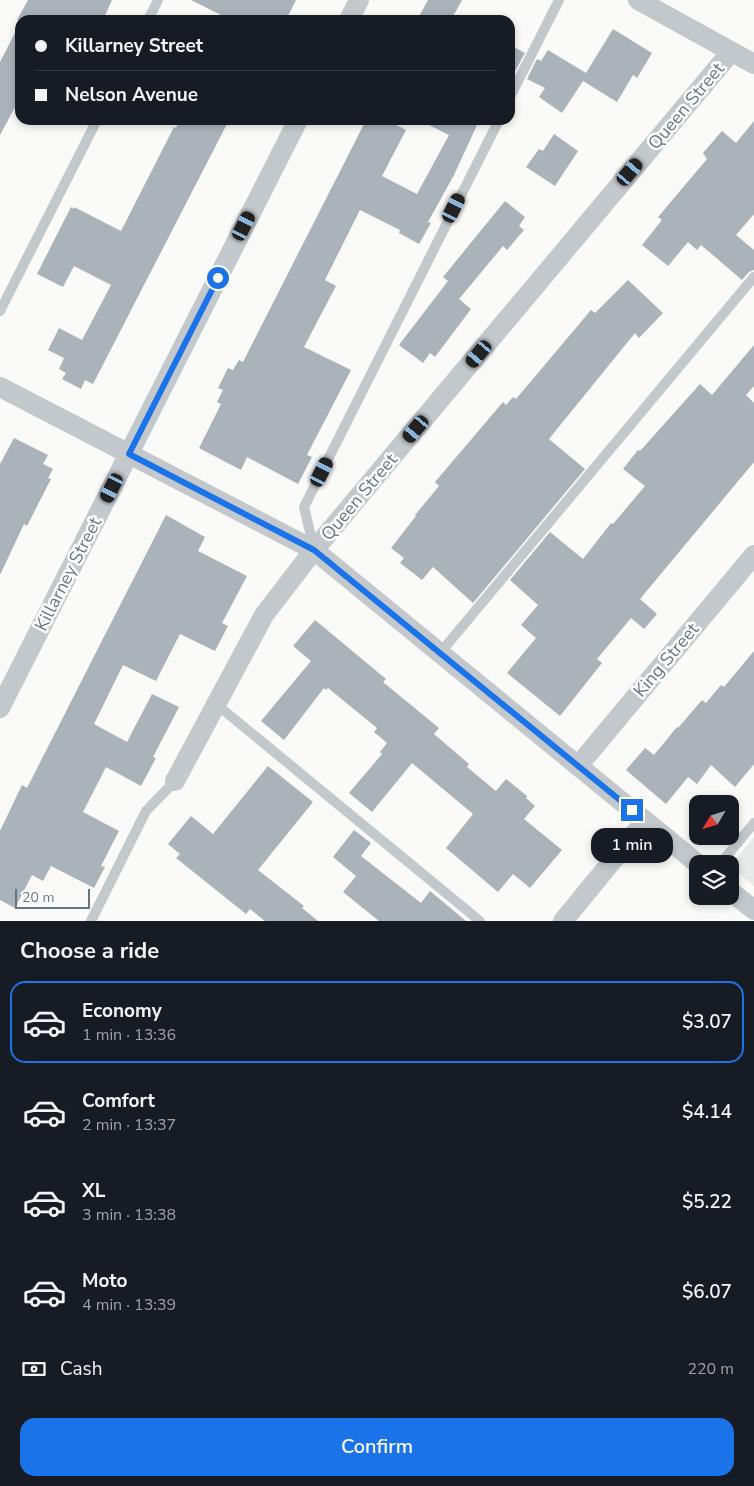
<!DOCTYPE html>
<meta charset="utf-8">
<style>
:root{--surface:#171b24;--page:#20242c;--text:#f1f3f6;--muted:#9ea1a6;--line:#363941;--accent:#1a73e8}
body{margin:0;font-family:"Nunito Sans",sans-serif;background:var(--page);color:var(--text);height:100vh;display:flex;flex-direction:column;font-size:19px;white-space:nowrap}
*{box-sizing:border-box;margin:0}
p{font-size:16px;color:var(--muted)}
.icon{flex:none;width:28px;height:28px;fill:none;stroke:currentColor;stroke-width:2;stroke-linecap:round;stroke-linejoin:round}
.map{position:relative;height:921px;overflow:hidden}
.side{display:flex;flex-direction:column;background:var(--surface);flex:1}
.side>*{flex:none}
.banner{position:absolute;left:15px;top:15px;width:500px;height:110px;border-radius:15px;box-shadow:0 2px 8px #0003;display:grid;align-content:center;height:110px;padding:0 20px;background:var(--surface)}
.needle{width:32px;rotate:232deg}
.fabs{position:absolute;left:689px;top:795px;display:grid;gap:10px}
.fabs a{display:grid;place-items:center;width:50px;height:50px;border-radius:10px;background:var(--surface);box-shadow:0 2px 8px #0003;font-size:25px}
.scale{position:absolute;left:15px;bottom:12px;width:75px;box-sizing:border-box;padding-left:5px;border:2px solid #657683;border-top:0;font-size:14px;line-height:18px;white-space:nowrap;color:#657683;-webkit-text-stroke:4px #fff;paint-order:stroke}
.end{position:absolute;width:22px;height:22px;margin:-11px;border:6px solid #1a73e8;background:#fff;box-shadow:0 0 0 2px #fff}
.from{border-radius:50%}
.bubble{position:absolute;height:35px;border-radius:15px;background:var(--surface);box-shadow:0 2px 8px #0003;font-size:16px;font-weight:600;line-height:35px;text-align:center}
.car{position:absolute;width:15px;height:30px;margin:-15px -8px;border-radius:6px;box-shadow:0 0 4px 1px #0007;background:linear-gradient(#222 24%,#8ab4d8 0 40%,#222 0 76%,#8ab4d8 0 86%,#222 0)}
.banner b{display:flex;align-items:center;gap:18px;height:48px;font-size:19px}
.banner b+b{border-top:1px solid var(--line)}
.banner i{width:12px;height:12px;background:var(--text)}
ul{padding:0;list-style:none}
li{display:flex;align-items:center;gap:15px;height:82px;margin:0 10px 8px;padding:0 10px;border:2px solid transparent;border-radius:15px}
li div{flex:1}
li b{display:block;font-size:19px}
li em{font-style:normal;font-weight:600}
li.current{border-color:var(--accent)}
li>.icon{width:45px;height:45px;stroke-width:1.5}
h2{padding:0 20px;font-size:22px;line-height:60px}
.pay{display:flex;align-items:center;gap:12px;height:55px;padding:0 20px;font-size:19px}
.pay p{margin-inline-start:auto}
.action{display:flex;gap:10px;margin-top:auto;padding:10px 20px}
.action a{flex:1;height:58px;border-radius:15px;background:var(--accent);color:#fff;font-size:20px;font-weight:600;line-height:58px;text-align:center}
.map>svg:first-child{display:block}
.built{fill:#e8e9e9}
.building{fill:#aab3b9}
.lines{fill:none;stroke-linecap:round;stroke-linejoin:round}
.lane{stroke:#c3c8cc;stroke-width:10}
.street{stroke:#c3c8cc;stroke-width:20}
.route{stroke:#1a73e8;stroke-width:6}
.labels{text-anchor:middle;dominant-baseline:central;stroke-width:5;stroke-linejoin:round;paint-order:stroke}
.street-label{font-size:18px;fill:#657683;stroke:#fff}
</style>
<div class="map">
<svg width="754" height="921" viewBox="0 0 754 921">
<rect width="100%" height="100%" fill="#fafaf8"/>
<path class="built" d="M754 837V886L730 866Z"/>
<g class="building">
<path d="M28 0H112L103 20H17Z"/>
<path d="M191 0H296L286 20H231Z"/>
<path d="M428 0H462L451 20H417Z"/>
<path d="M20 23V98L0 135V62Z"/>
<path d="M613 29 652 53 637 78 633 75 617 102 583 81 562 113 539 97 545 88 527 79 537 59 541 61 548 50 586 73Z"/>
<path d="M510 45 525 53 514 73 510 71Z"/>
<path d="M180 120H229L93 384 85 380 81 389 62 379 66 373 59 369 64 358 48 350 59 328 82 340 111 285 74 266 63 287 37 274 71 207 74 209V207L121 231 174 127 176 128Z"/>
<path d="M366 120H387L406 130 382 176 417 194 449 135 419 120H466L477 125 454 175 428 222 431 223 419 244 399 233 400 230 360 210 325 280 336 286 304 347 351 370 307 455 312 457 298 484 247 457 241 470 199 448 221 404 217 402 223 390 218 388 228 368 233 370 239 360 243 362Z"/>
<path d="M754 121V214L736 235 754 250V270L749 272 742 280 701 245 697 250 688 242 668 266 642 245 662 220 658 217 707 159 703 153 722 131 736 143Z"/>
<path d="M554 134 578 151 555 186 526 167 539 149 543 151Z"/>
<path d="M505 201 525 217 519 226 524 230 507 250 503 246 459 299 471 309 435 357 430 353 423 363 399 345 448 281 443 277Z"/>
<path d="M628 280 663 313 639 338 635 333 549 439 585 469 473 603 433 567 422 580 400 563 404 558 391 548 416 516 415 515 439 486 435 482 503 402 506 405 513 397 516 399 591 310 595 313Z"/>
<path d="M754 345V386L746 395 754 403V462L640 599 657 614 644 629 631 618 597 659 602 663 560 716 507 673 536 638 521 625 538 605 510 580 550 532 583 559 611 523 613 524 645 486 623 469 638 450 640 451 700 384 712 395Z"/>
<path d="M14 438 48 455 43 464 53 469 48 478 51 479 27 526 24 524 0 575V464Z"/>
<path d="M166 515 205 537 198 551 247 576 222 623 228 626 215 651 180 634 156 681 123 665 94 724 127 742 152 694 179 707 153 757 156 758 141 786 106 767 83 812 119 831 101 866 105 867 94 888 51 866 43 881 32 875 15 908 0 900V831L22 785 27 788Z"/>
<path d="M315 620 386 679 383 682 439 728 434 734 469 764 467 767 496 791 506 779 527 796 526 798 535 806 524 819 562 850 530 888 513 874 498 892 446 848 473 814 412 763 372 812 349 793 382 754 380 752 387 743 374 732 377 728 328 688 326 690 324 688 284 740 261 721 311 661 293 646Z"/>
<path d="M754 651V764L735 787 711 765 697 784 688 777 666 804 626 770 645 748 654 755 677 727 678 728 702 700 706 703 721 685 724 687Z"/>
<path d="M268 766 313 802 258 870 304 906 302 908 318 921H265L250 909 246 914 176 858 180 854 168 844 191 816 213 834Z"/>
<path d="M354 830 371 843 361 856 421 903 430 891 466 921H379L343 892 356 876 333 857Z"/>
</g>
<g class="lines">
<g class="lane">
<path d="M148 20 158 0"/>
<path d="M510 97 559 0"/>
<path d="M0 311 97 120"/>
<path d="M314 549 304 507 499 120"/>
<path d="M440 653 754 277"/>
<path d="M216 704 480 921"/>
<path d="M720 864 754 823"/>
<path d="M91 921 146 811 175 781"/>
</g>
<g class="street">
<path d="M638 0 754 64"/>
<path d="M349 20 359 0"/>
<path d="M0 387 314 550 698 864"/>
<path d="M0 708 298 120"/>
<path d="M578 766 754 555"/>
<path d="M175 781 264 615 314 550 731 52"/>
<path d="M730 891 754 910"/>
<path d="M563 921 645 821"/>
</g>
</g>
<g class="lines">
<path class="route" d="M218 278 129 454 314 550 632 810"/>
</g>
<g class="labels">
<g class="street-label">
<text transform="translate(686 106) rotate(-50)">Queen Street</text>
<text transform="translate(359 497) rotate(-50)">Queen Street</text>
<text transform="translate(68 574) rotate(-63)">Killarney Street</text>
<text transform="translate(666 660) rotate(-50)">King Street</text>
</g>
</g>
</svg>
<div class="fabs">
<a><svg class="needle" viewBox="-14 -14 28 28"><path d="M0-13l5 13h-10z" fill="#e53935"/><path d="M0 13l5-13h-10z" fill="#9ea1a6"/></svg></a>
<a><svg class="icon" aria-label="layers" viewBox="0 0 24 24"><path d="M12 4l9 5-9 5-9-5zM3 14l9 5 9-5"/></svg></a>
</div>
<div class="scale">20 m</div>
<i class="end from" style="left:218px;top:278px"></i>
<i class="end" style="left:632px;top:810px"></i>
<div class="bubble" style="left:591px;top:828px;width:82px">1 min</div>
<i class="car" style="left:630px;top:172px;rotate:40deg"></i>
<i class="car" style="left:454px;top:208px;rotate:27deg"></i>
<i class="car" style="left:244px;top:226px;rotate:27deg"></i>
<i class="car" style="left:479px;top:354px;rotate:220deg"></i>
<i class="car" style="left:416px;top:429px;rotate:220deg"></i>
<i class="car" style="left:322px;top:472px;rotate:27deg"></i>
<i class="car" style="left:112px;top:488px;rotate:207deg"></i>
<div class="banner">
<b><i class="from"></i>Killarney Street</b>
<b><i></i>Nelson Avenue</b>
</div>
</div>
<section class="side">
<h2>Choose a ride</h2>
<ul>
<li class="current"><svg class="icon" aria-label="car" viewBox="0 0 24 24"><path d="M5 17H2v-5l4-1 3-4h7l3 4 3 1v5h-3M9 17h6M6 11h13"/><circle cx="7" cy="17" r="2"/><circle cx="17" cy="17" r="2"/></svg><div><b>Economy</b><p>1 min · 13:36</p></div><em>$3.07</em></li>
<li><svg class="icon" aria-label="car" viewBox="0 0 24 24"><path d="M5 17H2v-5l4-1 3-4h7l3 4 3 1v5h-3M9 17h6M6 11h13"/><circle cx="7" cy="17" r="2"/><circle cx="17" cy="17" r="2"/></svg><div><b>Comfort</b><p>2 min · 13:37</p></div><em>$4.14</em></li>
<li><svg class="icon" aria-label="car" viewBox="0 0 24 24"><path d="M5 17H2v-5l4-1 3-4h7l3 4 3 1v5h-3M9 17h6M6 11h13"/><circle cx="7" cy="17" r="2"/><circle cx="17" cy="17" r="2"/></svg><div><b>XL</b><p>3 min · 13:38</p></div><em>$5.22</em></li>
<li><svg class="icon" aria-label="car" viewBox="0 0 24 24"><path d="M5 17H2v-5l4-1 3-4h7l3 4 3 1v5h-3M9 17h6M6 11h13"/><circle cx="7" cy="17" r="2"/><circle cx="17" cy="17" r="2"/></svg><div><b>Moto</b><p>4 min · 13:39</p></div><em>$6.07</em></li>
</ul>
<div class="pay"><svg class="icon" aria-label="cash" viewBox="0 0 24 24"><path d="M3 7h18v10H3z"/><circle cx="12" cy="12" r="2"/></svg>Cash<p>220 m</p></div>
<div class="action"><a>Confirm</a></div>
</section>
